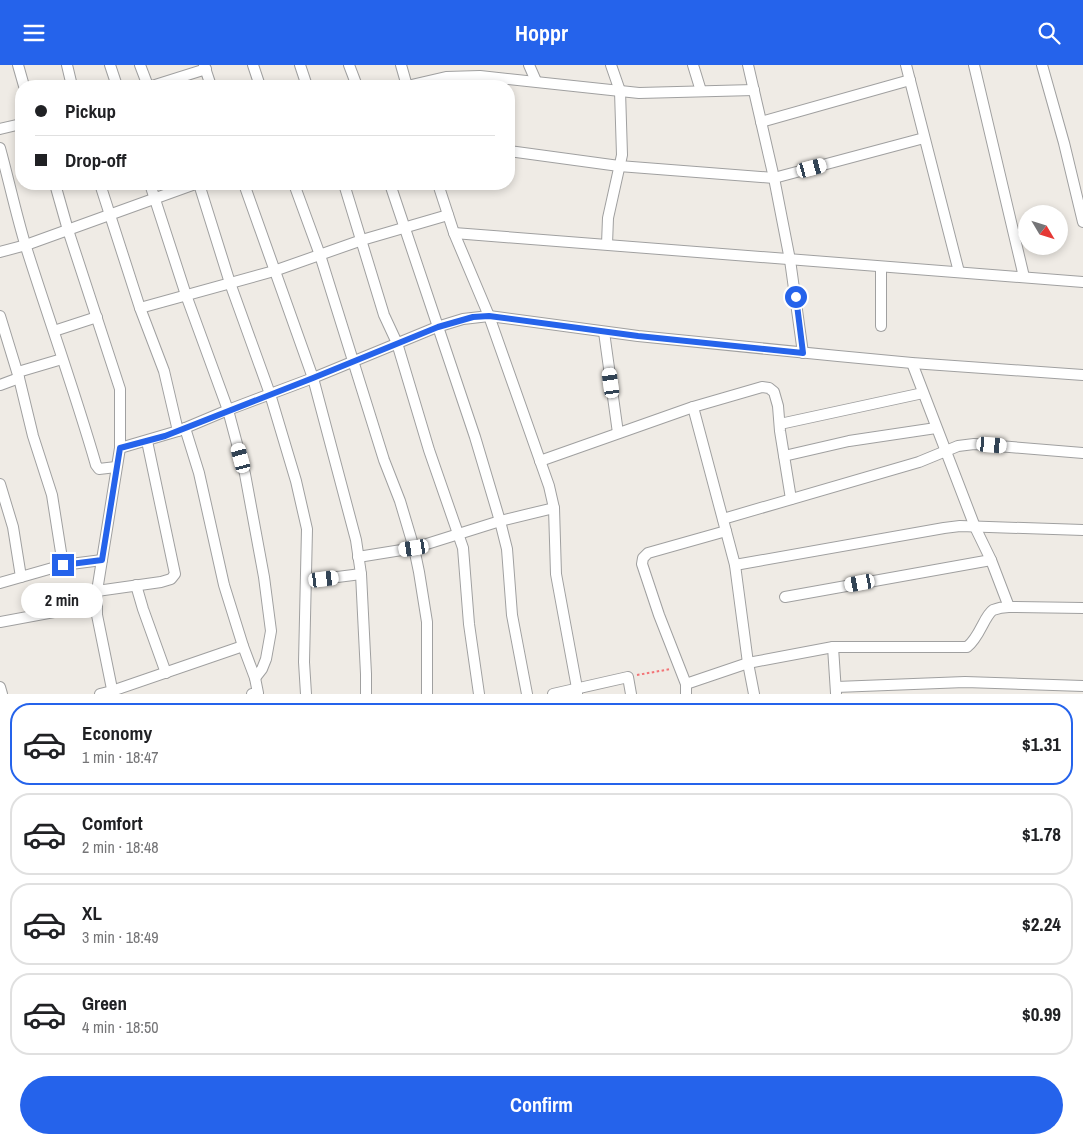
<!DOCTYPE html>
<meta charset="utf-8">
<style>
:root{--surface:#fff;--page:#f6f6f6;--text:#202124;--muted:#757577;--line:#e0e0e0;--accent:#2563eb}
body{margin:0;font-family:"Archivo Narrow",sans-serif;background:var(--page);color:var(--text);height:100vh;display:flex;flex-direction:column;font-size:19px;white-space:nowrap}
*{box-sizing:border-box;margin:0}
p{font-size:16px;color:var(--muted)}
.icon{flex:none;width:28px;height:28px;fill:none;stroke:currentColor;stroke-width:2;stroke-linecap:round;stroke-linejoin:round}
.map{position:relative;height:629px;overflow:hidden}
.drawer{display:flex;flex-direction:column;background:var(--surface);flex:1}
.drawer>*{flex:none}
.top-card{position:absolute;left:15px;top:15px;width:500px;height:110px;border-radius:20px;box-shadow:0 2px 8px #0003;display:grid;align-content:center;height:110px;padding:0 20px;background:var(--surface)}
.needle{width:32px;rotate:128deg}
.buttons{position:absolute;left:1018px;top:140px;display:grid;gap:10px}
.buttons a{display:grid;place-items:center;width:50px;height:50px;border-radius:50%;background:var(--surface);box-shadow:0 2px 8px #0003;font-size:25px}
.end{position:absolute;width:22px;height:22px;margin:-11px;border:6px solid #2563eb;background:#fff;box-shadow:0 0 0 2px #fff}
.from{border-radius:50%}
.bubble{position:absolute;height:35px;border-radius:18px;background:var(--surface);box-shadow:0 2px 8px #0003;font-size:16px;font-weight:700;line-height:35px;text-align:center}
.car{position:absolute;width:15px;height:30px;margin:-15px -8px;border-radius:6px;box-shadow:0 0 4px 1px #0007;background:linear-gradient(#fff 24%,#345 0 40%,#fff 0 76%,#345 0 86%,#fff 0)}
.top-card b{display:flex;align-items:center;gap:18px;height:48px;font-size:19px}
.top-card b+b{border-top:1px solid var(--line)}
.top-card i{width:12px;height:12px;background:var(--text)}
ul{padding:9px 0 0;list-style:none}
li{display:flex;align-items:center;gap:15px;height:82px;margin:0 10px 8px;padding:0 10px;border:2px solid var(--line);border-radius:20px}
li div{flex:1}
li b{display:block;font-size:19px}
li em{font-style:normal;font-weight:700}
li.selected{border-color:var(--accent)}
li>.icon{width:45px;height:45px;stroke-width:1.5}
.primary-button{display:flex;gap:10px;margin-top:auto;padding:10px 20px}
.primary-button a{flex:1;height:58px;border-radius:30px;background:var(--accent);color:#fff;font-size:20px;font-weight:700;line-height:58px;text-align:center}
header{display:flex;justify-content:space-between;align-items:center;height:65px;padding:0 20px;background:var(--accent);color:#fff;font-size:22px;font-weight:700}
.map>svg:first-child{display:block}
.lines{fill:none;stroke-linecap:round;stroke-linejoin:round}
.minor-casing{stroke:#a0a0a0;stroke-width:12}
.path{stroke:#f37376;stroke-width:2;stroke-dasharray:2.5 2.5;stroke-linecap:butt}
.minor{stroke:#fff;stroke-width:10}
.route{stroke:#2563eb;stroke-width:6}
</style>
<header><svg class="icon" aria-label="menu" viewBox="0 0 24 24"><path d="M4 6h16M4 12h16M4 18h16"/></svg>Hoppr<svg class="icon" aria-label="search" viewBox="0 0 24 24"><circle cx="10" cy="10" r="6"/><path d="M15 15l6 6"/></svg></header>
<div class="map">
<svg width="1083" height="629" viewBox="0 0 1083 629">
<rect width="100%" height="100%" fill="#efebe5"/>
<g class="lines">
<g class="minor-casing">
<g id="minor">
<path d="M18 0 24 21"/>
<path d="M67 0 72 21"/>
<path d="M110 0 117 21"/>
<path d="M140 0 148 21"/>
<path d="M204 0 211 21"/>
<path d="M253 0 260 21"/>
<path d="M300 0 307 21"/>
<path d="M349 0 357 21"/>
<path d="M401 0 407 21"/>
<path d="M529 0 536 16"/>
<path d="M693 0 701 26"/>
<path d="M748 0 774 113 790 195 803 288"/>
<path d="M906 0 959 207"/>
<path d="M974 0 1024 212"/>
<path d="M1042 0 1064 78 1083 157"/>
<path d="M152 21 206 4"/>
<path d="M407 21 446 12 480 11 639 28 754 25"/>
<path d="M761 57 910 15"/>
<path d="M0 64 21 59"/>
<path d="M0 83C9 116 16 149 26 182 49 255 75 327 96 400L99 404 116 402"/>
<path d="M509 86 619 101 774 113 924 73"/>
<path d="M55 119 68 165 120 324V383L97 526V550L113 629"/>
<path d="M100 119 140 243 164 306 178 366"/>
<path d="M150 119 186 230 228 345 245 409 264 512 271 566 266 594 262 604 255 613"/>
<path d="M199 119 230 218 270 329 296 416 307 464 304 597 306 629"/>
<path d="M244 119 313 313 356 475 361 509 366 609V629"/>
<path d="M294 119 320 190 384 395 400 436 414 483 419 507 427 557V629"/>
<path d="M344 119 384 250 397 278 429 385 463 483 469 559 479 629"/>
<path d="M390 119 475 372 500 456 507 484 512 550 527 629"/>
<path d="M438 119 454 168 489 251 549 421 554 443 556 509 577 623V629"/>
<path d="M454 168 1083 217"/>
<path d="M607 179 608 153 622 90 620 26 611 0"/>
<path d="M0 187 26 180 195 119"/>
<path d="M140 243 274 206 362 175 448 150"/>
<path d="M0 251 19 313 33 371 52 430 63 500"/>
<path d="M881 261V202"/>
<path d="M54 266 97 252"/>
<path d="M604 267 618 368"/>
<path d="M18 307 62 294"/>
<path d="M0 320 19 313"/>
<path d="M693 342 735 500 748 598 754 629"/>
<path d="M780 359 923 328"/>
<path d="M185 363 199 408 224 520 243 581 255 613 258 628 252 629"/>
<path d="M120 383 178 366 228 345 313 313 437 262 463 254 489 251 638 271 838 291 912 298 1083 310"/>
<path d="M784 391 849 376 936 363"/>
<path d="M540 396 693 342 762 322 769 323 774 327 778 341 780 366 791 434"/>
<path d="M0 419 13 462 21 512"/>
<path d="M723 454 919 397 958 381 974 379 1083 388"/>
<path d="M358 492 414 483 500 456 554 443"/>
<path d="M735 500 944 463 960 461 1083 465"/>
<path d="M306 516 361 509"/>
<path d="M0 518 63 500 102 495"/>
<path d="M136 520 143 544 166 608"/>
<path d="M97 526 161 517 171 514 175 509 147 376"/>
<path d="M785 532 991 495"/>
<path d="M1009 542 1083 543"/>
<path d="M0 557 97 539"/>
<path d="M833 582 836 628"/>
<path d="M686 619 748 598 833 582H967C980 572 984 551 993 545 998 543 1004 542 1009 542L991 495 975 462 912 298"/>
<path d="M0 622 2 629"/>
<path d="M836 622 965 617 1083 621"/>
<path d="M100 629 112 626 243 581"/>
<path d="M553 629 628 612 631 629"/>
<path d="M686 629V619L659 550 642 499 643 493 648 488 726 466"/>
</g>
</g>
<path class="path" d="M637 610 671 604"/>
<use href="#minor" class="minor"/>
</g>
<g class="lines">
<path class="route" d="M63 500 102 495 120 383 165 371 313 313 438 262 473 252 489 251 638 271 803 288 796 232"/>
</g>
</svg>
<div class="buttons">
<a><svg class="needle" viewBox="-14 -14 28 28"><path d="M0-13l5 13h-10z" fill="#e53935"/><path d="M0 13l5-13h-10z" fill="#757577"/></svg></a>
</div>
<i class="end from" style="left:796px;top:232px"></i>
<i class="end" style="left:63px;top:500px"></i>
<div class="bubble" style="left:21px;top:518px;width:82px">2 min</div>
<i class="car" style="left:812px;top:103px;rotate:75deg"></i>
<i class="car" style="left:611px;top:318px;rotate:352deg"></i>
<i class="car" style="left:992px;top:380px;rotate:95deg"></i>
<i class="car" style="left:241px;top:393px;rotate:345deg"></i>
<i class="car" style="left:414px;top:483px;rotate:261deg"></i>
<i class="car" style="left:324px;top:514px;rotate:83deg"></i>
<i class="car" style="left:860px;top:518px;rotate:260deg"></i>
<div class="top-card">
<b><i class="from"></i>Pickup</b>
<b><i></i>Drop-off</b>
</div>
</div>
<section class="drawer">
<ul>
<li class="selected"><svg class="icon" aria-label="car" viewBox="0 0 24 24"><path d="M5 17H2v-5l4-1 3-4h7l3 4 3 1v5h-3M9 17h6M6 11h13"/><circle cx="7" cy="17" r="2"/><circle cx="17" cy="17" r="2"/></svg><div><b>Economy</b><p>1 min · 18:47</p></div><em>$1.31</em></li>
<li><svg class="icon" aria-label="car" viewBox="0 0 24 24"><path d="M5 17H2v-5l4-1 3-4h7l3 4 3 1v5h-3M9 17h6M6 11h13"/><circle cx="7" cy="17" r="2"/><circle cx="17" cy="17" r="2"/></svg><div><b>Comfort</b><p>2 min · 18:48</p></div><em>$1.78</em></li>
<li><svg class="icon" aria-label="car" viewBox="0 0 24 24"><path d="M5 17H2v-5l4-1 3-4h7l3 4 3 1v5h-3M9 17h6M6 11h13"/><circle cx="7" cy="17" r="2"/><circle cx="17" cy="17" r="2"/></svg><div><b>XL</b><p>3 min · 18:49</p></div><em>$2.24</em></li>
<li><svg class="icon" aria-label="car" viewBox="0 0 24 24"><path d="M5 17H2v-5l4-1 3-4h7l3 4 3 1v5h-3M9 17h6M6 11h13"/><circle cx="7" cy="17" r="2"/><circle cx="17" cy="17" r="2"/></svg><div><b>Green</b><p>4 min · 18:50</p></div><em>$0.99</em></li>
</ul>
<div class="primary-button"><a>Confirm</a></div>
</section>
